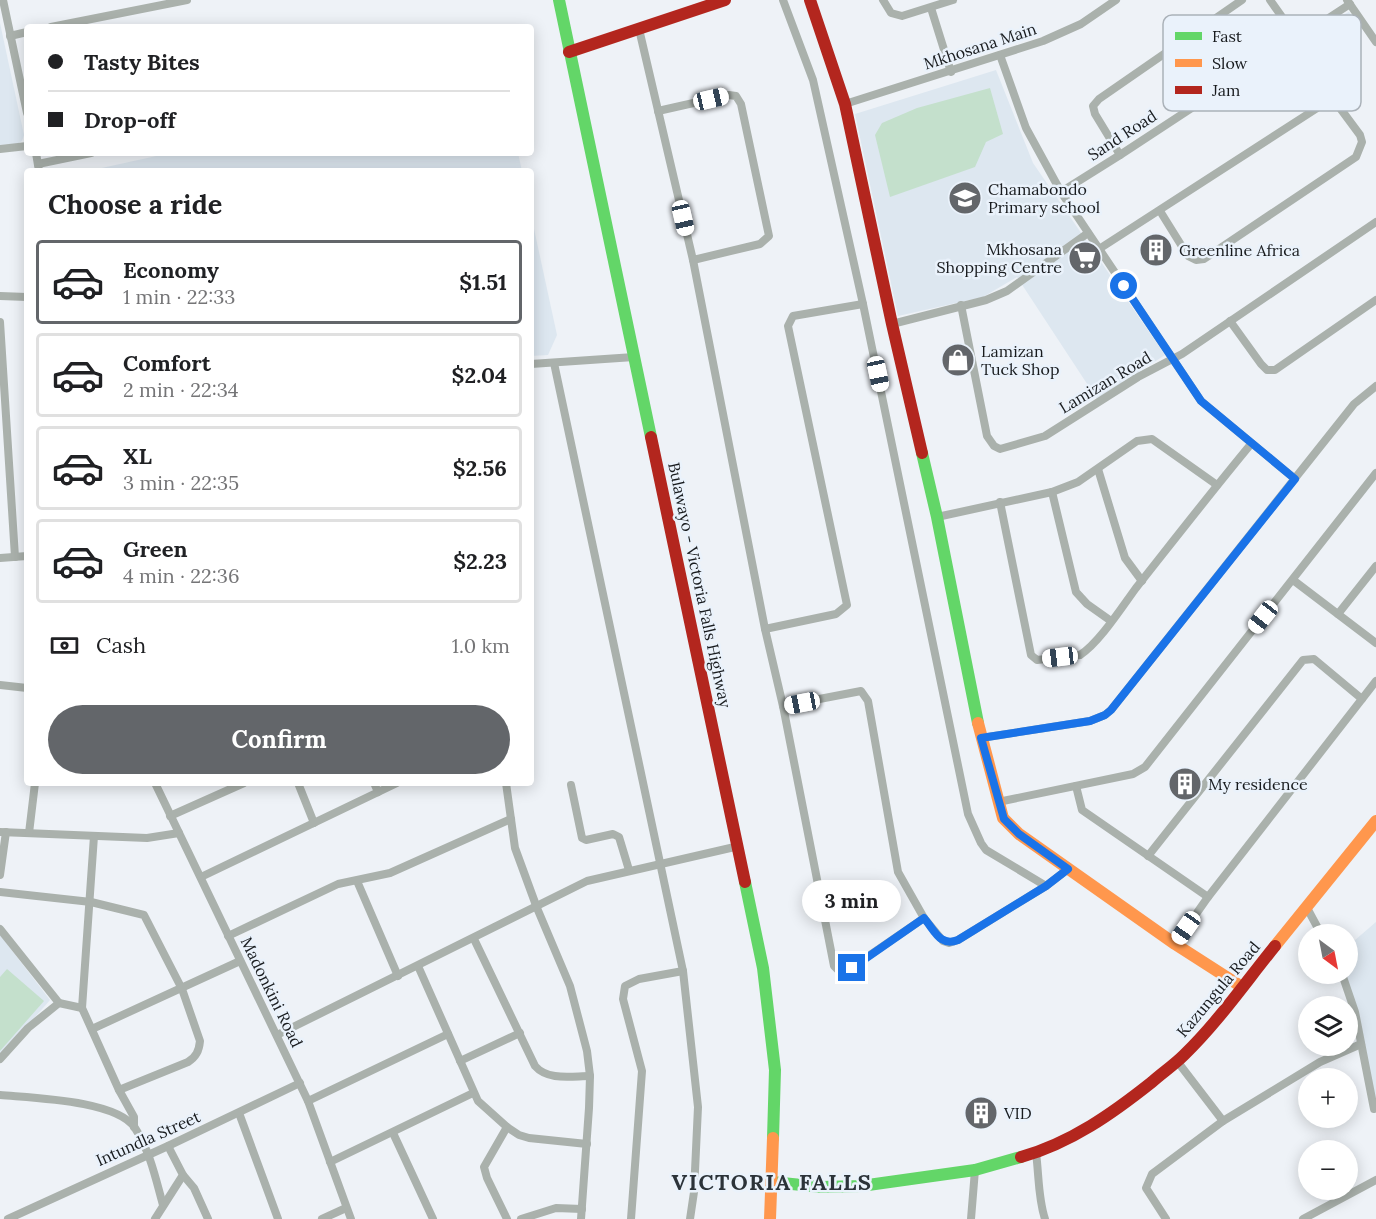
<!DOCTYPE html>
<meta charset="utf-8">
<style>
:root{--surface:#fff;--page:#f6f6f6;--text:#202124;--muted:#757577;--line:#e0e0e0;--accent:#63666a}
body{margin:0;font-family:Lora,serif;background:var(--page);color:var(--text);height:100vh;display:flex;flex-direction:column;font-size:22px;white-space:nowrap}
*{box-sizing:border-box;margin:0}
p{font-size:20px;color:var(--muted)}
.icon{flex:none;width:33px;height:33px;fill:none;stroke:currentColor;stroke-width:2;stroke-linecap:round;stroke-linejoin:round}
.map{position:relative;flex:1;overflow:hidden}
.panel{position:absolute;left:24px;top:168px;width:510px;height:618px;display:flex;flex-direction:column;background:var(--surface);border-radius:6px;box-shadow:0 3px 15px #0003}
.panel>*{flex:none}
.top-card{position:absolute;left:24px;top:24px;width:510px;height:132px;border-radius:6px;box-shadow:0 3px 15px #0003;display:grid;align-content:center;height:132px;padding:0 24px;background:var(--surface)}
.needle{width:39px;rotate:148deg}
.fabs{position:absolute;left:1298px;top:924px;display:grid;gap:12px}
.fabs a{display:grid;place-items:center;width:60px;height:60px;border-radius:50%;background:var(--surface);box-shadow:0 3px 15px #0003;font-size:30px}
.end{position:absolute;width:27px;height:27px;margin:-14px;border:8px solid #1a73e8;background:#fff;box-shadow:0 0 0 3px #fff}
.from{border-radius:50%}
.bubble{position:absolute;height:42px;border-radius:21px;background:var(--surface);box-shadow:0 3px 15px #0003;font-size:20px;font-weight:700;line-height:42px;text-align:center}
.car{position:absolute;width:18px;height:36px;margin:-18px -9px;border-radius:8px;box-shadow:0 0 4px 2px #0007;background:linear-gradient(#fff 24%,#345 0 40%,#fff 0 76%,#345 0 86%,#fff 0)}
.top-card b{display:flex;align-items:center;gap:21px;height:57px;font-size:22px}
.top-card b+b{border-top:2px solid var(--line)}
.top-card i{width:15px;height:15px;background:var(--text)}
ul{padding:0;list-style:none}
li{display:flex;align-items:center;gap:18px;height:84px;margin:0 12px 9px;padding:0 12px;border:3px solid var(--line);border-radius:6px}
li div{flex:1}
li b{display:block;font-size:22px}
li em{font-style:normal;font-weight:700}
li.current{border-color:var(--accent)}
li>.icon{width:54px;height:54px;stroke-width:1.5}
h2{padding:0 24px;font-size:27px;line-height:72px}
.pay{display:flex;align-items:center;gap:15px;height:66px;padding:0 24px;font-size:22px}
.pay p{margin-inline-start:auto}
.cta{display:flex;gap:12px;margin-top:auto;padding:12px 24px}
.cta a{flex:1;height:69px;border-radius:36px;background:var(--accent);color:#fff;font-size:24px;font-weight:700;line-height:69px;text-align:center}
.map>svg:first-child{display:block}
.built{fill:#dde7f0}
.grass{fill:#c4e0cc}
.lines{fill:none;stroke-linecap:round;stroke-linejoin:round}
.street{stroke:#aab1ac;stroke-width:8}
.fast{stroke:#63d668;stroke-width:12}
.slow{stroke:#ff974d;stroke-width:12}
.jam{stroke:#b3261e;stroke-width:12}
.route{stroke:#1a73e8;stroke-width:8}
.labels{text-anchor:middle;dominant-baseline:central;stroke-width:5;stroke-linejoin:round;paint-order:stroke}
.street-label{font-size:16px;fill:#181b1e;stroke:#eaf2fb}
.poi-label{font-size:16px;fill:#181b1e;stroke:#eaf2fb;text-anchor:start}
.district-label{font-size:22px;font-weight:bold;letter-spacing:1.5px;fill:#2c3339;stroke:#eaf2fb}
.key{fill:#eaf2fb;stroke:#abb2b9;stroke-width:1.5}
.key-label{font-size:16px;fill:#181b1e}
</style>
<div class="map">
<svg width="1376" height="1219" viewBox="0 0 1376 1219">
<rect width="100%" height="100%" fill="#eef2f7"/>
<g class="built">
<path d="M1349 12 1362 32 1349 41 1334 19Z"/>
<path d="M0 23 24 135 22 141 17 144 0 145Z"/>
<path d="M996 70 1033 163 1165 355 1097 399 1017 277 983 297 898 316 855 114Z"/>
<path d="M170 153H518L522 171H88Z"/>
<path d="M531 215 557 335 548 355 531 356Z"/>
<path d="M1376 922V1108L1342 974H1347V947Z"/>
<path d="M0 935 50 1000 0 1057Z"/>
</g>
<g class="grass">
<path d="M990 88 1003 134 986 142 975 167 890 197 875 135 882 123 917 108Z"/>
<path d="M7 969 44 1001 0 1051V977Z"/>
</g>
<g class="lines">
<g class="street">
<path d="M3 0 27 113"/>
<path d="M783 0 813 80 863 304 968 814 981 843 986 850 1046 886"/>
<path d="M883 0 891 13 902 16 953 0"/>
<path d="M1270 0 1297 38"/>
<path d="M1347 0 1376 42"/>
<path d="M931 8 951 72"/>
<path d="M51 27 187 0"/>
<path d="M639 29 693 260 765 629 783 706 834 966 840 972 851 968 924 918"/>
<path d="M10 36 27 32"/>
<path d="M1000 55 1026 128 1061 192 1201 401 1295 479"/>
<path d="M845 104 1043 41 1081 24 1116 0"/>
<path d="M658 111 729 95 736 96 741 104 769 236 760 244 693 260"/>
<path d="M0 149 27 146"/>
<path d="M36 153 39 171"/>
<path d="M1120 155 1095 114 1093 106 1099 99 1242 0"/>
<path d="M38 164 91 153"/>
<path d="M1061 192 1120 155 1350 4"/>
<path d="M1099 249 1325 103 1337 104 1360 135 1362 142 1356 157 1204 259 1196 260 1188 256 1160 211"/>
<path d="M0 296 27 297"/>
<path d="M961 305 987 436 994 446 1000 449 1045 436 1138 377 1182 354 1376 222"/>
<path d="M1230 321 1261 364 1267 370H1275L1376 300"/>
<path d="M0 322 15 557"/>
<path d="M892 324 986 300 1007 291 1088 233"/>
<path d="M554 363 683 971 698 1107 694 1192 690 1219"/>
<path d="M531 364 634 357"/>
<path d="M1098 469 1125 558 1142 581"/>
<path d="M1052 492 1076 592 1087 604 1111 621"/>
<path d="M1000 502 1031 655 1037 660 1080 655C1099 643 1122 607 1136 588 1174 540 1212 491 1251 444"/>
<path d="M937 517 1052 492 1078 482 1137 441 1152 439 1217 485"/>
<path d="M0 558 27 556"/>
<path d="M1293 580 1376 643"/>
<path d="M1338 614 1376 566"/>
<path d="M765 629 836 614 847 605 788 326 793 316 863 304"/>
<path d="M0 685 27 688"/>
<path d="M783 706 861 691 868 701 898 872 924 918 943 941 949 943 958 940 1046 886 1068 869"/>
<path d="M981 738 1090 721 1105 715 1111 710 1354 404 1376 386"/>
<path d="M155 783 308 1101 351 1219"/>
<path d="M298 783 314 823"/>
<path d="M374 783 378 792"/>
<path d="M506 783 515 848 537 908 570 986 587 1051 590 1076 589 1108 581 1219"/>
<path d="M571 785 582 838 586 840 613 834 619 837 629 870"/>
<path d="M1076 786 1082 810 1208 897"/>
<path d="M998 802 1133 774 1145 767 1376 473"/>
<path d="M170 816 244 783"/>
<path d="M0 832 147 838 179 833"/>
<path d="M29 833 35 783"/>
<path d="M94 836 82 1008 119 1090 134 1117V1127"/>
<path d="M1148 856 1303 660 1314 659 1362 699"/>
<path d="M0 875 6 832"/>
<path d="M201 877 397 783"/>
<path d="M357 881 398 976"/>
<path d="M0 892 91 902 144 915 182 989 200 1041C199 1051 196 1057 188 1062L119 1090"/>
<path d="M1306 906 1321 934"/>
<path d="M0 929 59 1003"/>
<path d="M228 936 338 884 390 873 511 819"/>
<path d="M474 939 535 1066C548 1081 572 1076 590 1076"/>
<path d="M1175 944 1208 897 1376 681"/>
<path d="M418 966 478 1101 507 1127 519 1135 529 1138 587 1144"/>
<path d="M1342 974 1355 1012 1374 1109"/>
<path d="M92 1029 240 961"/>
<path d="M277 1035 587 881 739 846"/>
<path d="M0 1059 28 1028 59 1003 82 1008"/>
<path d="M460 1061 520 1033"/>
<path d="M1177 1061 1223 1121"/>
<path d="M0 1095C32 1098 117 1100 135 1128 150 1151 156 1180 163 1205"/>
<path d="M308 1101 448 1034"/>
<path d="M239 1113 278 1219"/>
<path d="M507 1127 484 1167 487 1178 507 1219"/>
<path d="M393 1133 433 1219"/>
<path d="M1036 1153C1039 1175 1038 1198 1045 1219"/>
<path d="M330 1162 473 1093"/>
<path d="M183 1175 194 1188 208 1219"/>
<path d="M8 1219 168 1146 300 1083"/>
<path d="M155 1219 183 1175 168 1146"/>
<path d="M322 1219 346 1208"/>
<path d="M521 1219 556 1208 582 1209"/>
<path d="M631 1219 642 1071 623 999 625 986 639 979 683 971"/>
<path d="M971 1219 975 1170"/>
<path d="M1166 1219 1146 1188 1152 1174 1223 1121 1320 1062 1361 1044"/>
<path d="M1303 1219 1376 1180"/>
</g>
<g class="fast">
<path d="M559 0 651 437"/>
<path d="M922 453 937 517 978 723"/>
<path d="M745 882 763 968 775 1070 773 1138"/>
<path d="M772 1182 822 1187 861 1186 975 1170 1021 1157"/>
</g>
<g class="slow">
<path d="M978 723 1003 818 1019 834 1175 944 1242 987"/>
<path d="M1275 946 1376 821"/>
<path d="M770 1219 773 1138"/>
</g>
<g class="jam">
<path d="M810 0 845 104 892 324 922 453"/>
<path d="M569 52 725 0"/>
<path d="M651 437 745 882"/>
<path d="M1021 1157C1071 1143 1113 1113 1152 1082 1162 1073 1174 1065 1184 1055 1218 1022 1245 983 1275 946"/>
</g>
</g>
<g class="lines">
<path class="route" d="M852 968 924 918C935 931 940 947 958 940L1046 886 1068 869 1019 834 1004 819 981 738 1090 721 1105 715 1111 710 1295 479 1201 401 1124 286"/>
</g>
<defs>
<g id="school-disc" transform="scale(1.725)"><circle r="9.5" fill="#63666a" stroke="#eaf2fb"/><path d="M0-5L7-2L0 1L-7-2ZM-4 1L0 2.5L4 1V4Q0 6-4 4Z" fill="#fff"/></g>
<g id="building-disc" transform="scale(1.725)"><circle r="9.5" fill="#63666a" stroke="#eaf2fb"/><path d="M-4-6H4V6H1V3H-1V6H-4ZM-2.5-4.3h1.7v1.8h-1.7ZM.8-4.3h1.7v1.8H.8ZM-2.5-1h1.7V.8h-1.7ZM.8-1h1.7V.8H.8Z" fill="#fff"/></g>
<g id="supermarket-disc" transform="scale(1.725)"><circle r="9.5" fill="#63666a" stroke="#eaf2fb"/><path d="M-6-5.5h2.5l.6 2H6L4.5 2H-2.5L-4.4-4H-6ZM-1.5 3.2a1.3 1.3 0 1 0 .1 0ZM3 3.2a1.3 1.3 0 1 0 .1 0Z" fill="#fff"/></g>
<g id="shop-disc" transform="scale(1.725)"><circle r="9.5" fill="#63666a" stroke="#eaf2fb"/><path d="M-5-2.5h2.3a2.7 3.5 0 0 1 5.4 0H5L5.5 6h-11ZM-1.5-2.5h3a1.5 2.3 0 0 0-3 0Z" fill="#fff"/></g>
</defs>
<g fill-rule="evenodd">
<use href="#school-disc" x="965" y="198"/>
<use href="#building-disc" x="1156" y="250"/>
<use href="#supermarket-disc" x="1085" y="258"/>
<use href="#shop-disc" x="958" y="360"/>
<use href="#building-disc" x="1185" y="784"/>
<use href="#building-disc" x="981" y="1113"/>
</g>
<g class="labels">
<g class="street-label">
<text transform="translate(980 46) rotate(-18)">Mkhosana Main</text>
<text transform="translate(1122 135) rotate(-33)">Sand Road</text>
<text transform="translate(1105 382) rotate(-31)">Lamizan Road</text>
<text transform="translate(700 585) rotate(78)">Bulawayo - Victoria Falls Highway</text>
<text transform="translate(1218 989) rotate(-50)">Kazungula Road</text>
<text transform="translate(272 992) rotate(64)">Madonkini Road</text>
<text transform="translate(148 1138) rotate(-24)">Intundla Street</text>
</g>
<g class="poi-label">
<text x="988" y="189">Chamabondo<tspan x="988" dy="18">Primary school</tspan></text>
<text x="1062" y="249" text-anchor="end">Mkhosana<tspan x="1062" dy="18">Shopping Centre</tspan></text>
<text x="1179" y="250">Greenline Africa</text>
<text x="981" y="351">Lamizan<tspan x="981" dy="18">Tuck Shop</tspan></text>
<text x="1208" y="784">My residence</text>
<text x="1004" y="1113">VID</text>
</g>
<g class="district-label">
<text x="772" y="1182">VICTORIA FALLS</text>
</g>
</g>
<rect x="1163" y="15" width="198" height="96" rx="9" class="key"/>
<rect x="1175" y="32" width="27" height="8" fill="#63d668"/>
<rect x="1175" y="59" width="27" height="8" fill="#ff974d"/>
<rect x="1175" y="86" width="27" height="8" fill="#b3261e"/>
<g class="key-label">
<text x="1212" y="42">Fast</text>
<text x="1212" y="69">Slow</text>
<text x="1212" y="96">Jam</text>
</g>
</svg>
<div class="fabs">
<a><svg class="needle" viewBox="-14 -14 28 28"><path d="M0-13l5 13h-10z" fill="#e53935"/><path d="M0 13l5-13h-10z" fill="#757577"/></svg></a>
<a><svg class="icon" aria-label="layers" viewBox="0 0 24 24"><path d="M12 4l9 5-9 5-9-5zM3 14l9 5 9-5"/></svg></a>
<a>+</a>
<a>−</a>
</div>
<i class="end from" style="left:1124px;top:286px"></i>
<i class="end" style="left:852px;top:968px"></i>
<div class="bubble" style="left:802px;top:880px;width:99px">3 min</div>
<i class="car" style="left:711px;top:99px;rotate:77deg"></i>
<i class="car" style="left:683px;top:218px;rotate:167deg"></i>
<i class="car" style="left:878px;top:374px;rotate:168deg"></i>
<i class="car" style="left:1263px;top:617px;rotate:218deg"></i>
<i class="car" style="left:1060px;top:657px;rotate:263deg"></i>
<i class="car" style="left:802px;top:703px;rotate:259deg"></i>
<i class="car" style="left:1186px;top:928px;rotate:215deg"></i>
<div class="top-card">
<b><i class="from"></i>Tasty Bites</b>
<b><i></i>Drop-off</b>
</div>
<section class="panel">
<h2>Choose a ride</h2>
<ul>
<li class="current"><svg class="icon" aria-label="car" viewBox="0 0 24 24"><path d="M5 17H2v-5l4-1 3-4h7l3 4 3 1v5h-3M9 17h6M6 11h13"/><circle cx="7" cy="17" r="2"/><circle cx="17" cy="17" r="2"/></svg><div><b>Economy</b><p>1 min · 22:33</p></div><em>$1.51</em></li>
<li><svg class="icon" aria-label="car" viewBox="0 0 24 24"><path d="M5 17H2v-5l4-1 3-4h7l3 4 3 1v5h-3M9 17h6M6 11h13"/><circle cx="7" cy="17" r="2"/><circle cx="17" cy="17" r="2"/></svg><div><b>Comfort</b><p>2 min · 22:34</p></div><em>$2.04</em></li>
<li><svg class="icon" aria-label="car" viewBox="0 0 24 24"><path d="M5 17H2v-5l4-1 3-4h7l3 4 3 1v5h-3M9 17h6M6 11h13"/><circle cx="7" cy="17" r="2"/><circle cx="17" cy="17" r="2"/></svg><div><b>XL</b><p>3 min · 22:35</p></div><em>$2.56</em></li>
<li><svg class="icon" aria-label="car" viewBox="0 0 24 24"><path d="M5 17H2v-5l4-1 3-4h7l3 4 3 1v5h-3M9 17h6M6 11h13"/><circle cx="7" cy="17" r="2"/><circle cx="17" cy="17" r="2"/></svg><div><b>Green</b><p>4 min · 22:36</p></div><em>$2.23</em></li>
</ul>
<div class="pay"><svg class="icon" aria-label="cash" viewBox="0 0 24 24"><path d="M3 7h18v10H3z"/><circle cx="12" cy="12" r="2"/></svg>Cash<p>1.0 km</p></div>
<div class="cta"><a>Confirm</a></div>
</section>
</div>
